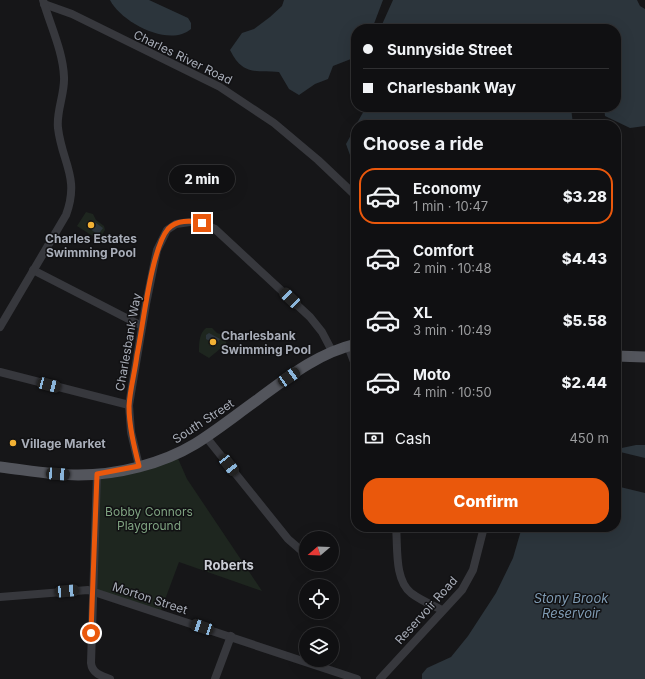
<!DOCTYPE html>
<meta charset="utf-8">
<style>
:root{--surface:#101012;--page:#19191b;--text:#f1f3f6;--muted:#9c9d9f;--line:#303032;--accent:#ea580c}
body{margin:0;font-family:Inter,sans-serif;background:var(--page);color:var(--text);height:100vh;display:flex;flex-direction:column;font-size:15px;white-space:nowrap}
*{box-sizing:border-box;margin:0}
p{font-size:13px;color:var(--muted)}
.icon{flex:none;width:22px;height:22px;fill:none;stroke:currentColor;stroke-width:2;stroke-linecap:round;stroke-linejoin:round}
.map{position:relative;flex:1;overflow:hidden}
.drawer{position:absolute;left:351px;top:120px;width:270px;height:412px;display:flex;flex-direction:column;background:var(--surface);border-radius:16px;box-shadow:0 4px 16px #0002,0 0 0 1px var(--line)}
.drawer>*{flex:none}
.banner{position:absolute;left:351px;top:24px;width:270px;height:88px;border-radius:16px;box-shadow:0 4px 16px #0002,0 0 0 1px var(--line);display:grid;align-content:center;height:88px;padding:0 12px;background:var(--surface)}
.needle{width:26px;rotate:251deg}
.controls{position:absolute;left:299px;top:531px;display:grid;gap:8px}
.controls a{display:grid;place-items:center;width:40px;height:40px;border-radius:50%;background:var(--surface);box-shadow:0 4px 16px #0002,0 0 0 1px var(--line);font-size:20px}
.end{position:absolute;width:18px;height:18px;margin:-9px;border:5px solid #ea580c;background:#fff;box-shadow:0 0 0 2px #fff}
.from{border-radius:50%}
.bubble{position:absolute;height:28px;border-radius:14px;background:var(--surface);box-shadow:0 4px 16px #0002,0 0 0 1px var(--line);font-size:13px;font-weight:800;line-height:28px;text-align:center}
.car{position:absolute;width:12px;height:24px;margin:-12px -6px;border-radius:5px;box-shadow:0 0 3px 1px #0007;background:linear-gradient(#222 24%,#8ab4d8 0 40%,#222 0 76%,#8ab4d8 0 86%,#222 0)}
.banner b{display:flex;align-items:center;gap:14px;height:38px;font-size:15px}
.banner b+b{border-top:1px solid var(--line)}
.banner i{width:10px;height:10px;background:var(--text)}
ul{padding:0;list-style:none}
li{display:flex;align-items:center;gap:12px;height:56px;margin:0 8px 6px;padding:0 4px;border:2px solid transparent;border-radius:16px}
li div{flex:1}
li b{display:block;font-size:15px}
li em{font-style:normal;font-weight:800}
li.current{border-color:var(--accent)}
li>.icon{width:36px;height:36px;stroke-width:1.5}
h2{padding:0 12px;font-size:18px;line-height:48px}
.pay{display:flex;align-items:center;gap:10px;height:44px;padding:0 12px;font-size:15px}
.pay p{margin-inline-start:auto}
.button{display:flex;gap:8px;margin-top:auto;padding:8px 12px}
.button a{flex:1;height:46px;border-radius:16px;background:var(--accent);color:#fff;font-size:16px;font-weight:800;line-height:46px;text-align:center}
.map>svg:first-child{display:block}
.green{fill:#1e261f}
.water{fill:#2c353c}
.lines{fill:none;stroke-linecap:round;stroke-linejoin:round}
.minor{stroke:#37383d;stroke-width:8}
.major{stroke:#53555c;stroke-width:11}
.route{stroke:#ea580c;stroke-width:5}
.poi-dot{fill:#f2b134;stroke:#111113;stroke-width:1.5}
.labels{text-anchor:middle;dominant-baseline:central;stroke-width:3;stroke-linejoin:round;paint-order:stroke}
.street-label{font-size:12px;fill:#a8adb8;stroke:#111113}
.poi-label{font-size:12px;font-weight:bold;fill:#a8adb8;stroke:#111113;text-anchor:start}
.park-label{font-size:12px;fill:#7fa381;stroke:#111113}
.neighbourhood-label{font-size:13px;font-weight:bold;fill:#c9ccd4;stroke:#111113}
.water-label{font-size:13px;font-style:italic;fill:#7f9bb3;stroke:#111113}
</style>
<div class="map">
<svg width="645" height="679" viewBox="0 0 645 679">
<rect width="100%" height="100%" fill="#161618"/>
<g class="green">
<path d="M86 212 93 214 96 220 104 226 105 230 99 240 77 226Z"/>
<path d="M206 328H212L217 333 227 336 226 344 209 358 199 352C199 344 199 333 206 328Z"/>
<path d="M176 454 187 479 262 591 179 562 160 613 93 592 97 474Z"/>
</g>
<g class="water">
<path d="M110 0H149L188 18 191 23V29C169 48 121 22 110 0Z"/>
<path d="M284 0H383L372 29H356V57L333 66 328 79 315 84 299 95 289 89 279 72C255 70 243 76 230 50L242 33 254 29 270 17 282 6Z"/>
<path d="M393 0H637L640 6 645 9V126L630 128 605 116 604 107H616V29H380Z"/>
<path d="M366 107H571L573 125H356Z"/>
<path d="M356 126V167L354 166 346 144Z"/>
<path d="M92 220 103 228 98 235 88 227Z"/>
<path d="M209 333 220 339 216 345 206 339V335Z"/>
<path d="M636 445H645V458L616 451 617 449Z"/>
<path d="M616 486 645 493V679H422V674L427 668 451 657 468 636 496 593 513 558 522 527H616Z"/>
</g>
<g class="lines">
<g class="minor">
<path d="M44 4 72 14 220 87 274 123 318 160 356 196"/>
<path d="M33 270 142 326"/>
<path d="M0 327 66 215C80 177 62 163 58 128 56 111 65 94 64 77 63 51 50 25 43 0"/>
<path d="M348 346 356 367"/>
<path d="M0 372 129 405"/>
<path d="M206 437 288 539 303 552"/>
<path d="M139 466 131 432 129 405 146 304 157 250 167 230 176 224 197 221 215 229 310 317 322 332 332 351"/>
<path d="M97 474 91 663C92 673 101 676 110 679"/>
<path d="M396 527C398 547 394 579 411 593 420 600 432 605 442 610"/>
<path d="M0 597 88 590 357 679"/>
<path d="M215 679 231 636"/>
<path d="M380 679 462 590 473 570 484 527"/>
</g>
<g class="major">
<path d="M616 356 645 357"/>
<path d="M0 467C26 470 52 475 78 475 117 475 162 464 195 444 216 431 236 415 257 400 288 377 318 353 356 344"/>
</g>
</g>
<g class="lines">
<path class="route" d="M91 633 97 474 139 466C134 446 129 426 129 406 130 389 135 372 137 355 143 327 151 249 168 229 176 220 191 220 202 223"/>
</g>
<g class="poi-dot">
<circle cx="91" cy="225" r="4"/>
<circle cx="213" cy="342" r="4"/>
<circle cx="13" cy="443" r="4"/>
</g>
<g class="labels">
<g class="street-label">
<text transform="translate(183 57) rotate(26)">Charles River Road</text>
<text transform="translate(128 342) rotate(-80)">Charlesbank Way</text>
<text transform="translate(203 421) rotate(-33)">South Street</text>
<text transform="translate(150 598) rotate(18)">Morton Street</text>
<text transform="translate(426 610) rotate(-48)">Reservoir Road</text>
</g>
<g class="poi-label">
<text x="91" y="238" text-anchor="middle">Charles Estates<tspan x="91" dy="14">Swimming Pool</tspan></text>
<text x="221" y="335">Charlesbank<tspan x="221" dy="14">Swimming Pool</tspan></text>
<text x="21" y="443">Village Market</text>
</g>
<g class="park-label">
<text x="149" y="511">Bobby Connors<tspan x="149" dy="14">Playground</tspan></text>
</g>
<g class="neighbourhood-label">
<text x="229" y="565">Roberts</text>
</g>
<g class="water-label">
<text x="571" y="598">Stony Brook<tspan x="571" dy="15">Reservoir</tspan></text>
</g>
</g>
</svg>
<div class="controls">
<a><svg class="needle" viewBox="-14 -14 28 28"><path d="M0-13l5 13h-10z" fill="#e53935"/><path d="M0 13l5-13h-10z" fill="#9c9d9f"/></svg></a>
<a><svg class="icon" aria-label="locate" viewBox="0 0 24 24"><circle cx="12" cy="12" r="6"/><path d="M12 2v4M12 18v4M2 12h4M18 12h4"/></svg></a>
<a><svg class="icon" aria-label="layers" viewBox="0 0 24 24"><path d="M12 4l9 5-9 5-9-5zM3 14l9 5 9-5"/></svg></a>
</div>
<i class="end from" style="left:91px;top:633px"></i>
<i class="end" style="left:202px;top:223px"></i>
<div class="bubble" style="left:169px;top:165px;width:66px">2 min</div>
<i class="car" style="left:290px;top:298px;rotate:314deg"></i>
<i class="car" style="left:289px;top:377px;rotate:55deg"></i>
<i class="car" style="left:49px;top:385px;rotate:105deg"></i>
<i class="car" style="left:229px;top:465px;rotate:142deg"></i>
<i class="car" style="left:58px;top:474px;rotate:94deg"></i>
<i class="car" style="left:67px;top:591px;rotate:85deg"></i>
<i class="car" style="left:202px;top:627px;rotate:288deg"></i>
<div class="banner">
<b><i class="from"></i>Sunnyside Street</b>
<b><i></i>Charlesbank Way</b>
</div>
<section class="drawer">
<h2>Choose a ride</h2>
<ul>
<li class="current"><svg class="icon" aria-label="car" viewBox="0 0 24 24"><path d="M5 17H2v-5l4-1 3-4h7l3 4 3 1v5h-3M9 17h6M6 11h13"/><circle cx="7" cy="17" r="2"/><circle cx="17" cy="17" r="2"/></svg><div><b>Economy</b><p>1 min · 10:47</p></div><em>$3.28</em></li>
<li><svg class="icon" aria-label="car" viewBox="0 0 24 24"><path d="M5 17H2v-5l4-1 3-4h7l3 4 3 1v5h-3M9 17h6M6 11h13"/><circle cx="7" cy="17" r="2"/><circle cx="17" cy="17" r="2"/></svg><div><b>Comfort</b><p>2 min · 10:48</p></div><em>$4.43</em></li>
<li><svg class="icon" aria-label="car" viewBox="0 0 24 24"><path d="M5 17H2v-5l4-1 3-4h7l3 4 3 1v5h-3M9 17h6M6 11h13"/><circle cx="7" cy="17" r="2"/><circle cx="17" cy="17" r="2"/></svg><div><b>XL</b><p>3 min · 10:49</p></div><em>$5.58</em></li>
<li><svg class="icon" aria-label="car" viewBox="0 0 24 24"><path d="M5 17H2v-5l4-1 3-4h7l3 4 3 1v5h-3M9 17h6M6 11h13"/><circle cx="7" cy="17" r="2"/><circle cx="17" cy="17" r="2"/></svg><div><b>Moto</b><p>4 min · 10:50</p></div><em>$2.44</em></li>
</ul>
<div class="pay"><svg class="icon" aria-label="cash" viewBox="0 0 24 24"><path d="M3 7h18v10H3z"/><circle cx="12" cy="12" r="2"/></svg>Cash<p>450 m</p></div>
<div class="button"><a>Confirm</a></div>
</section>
</div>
